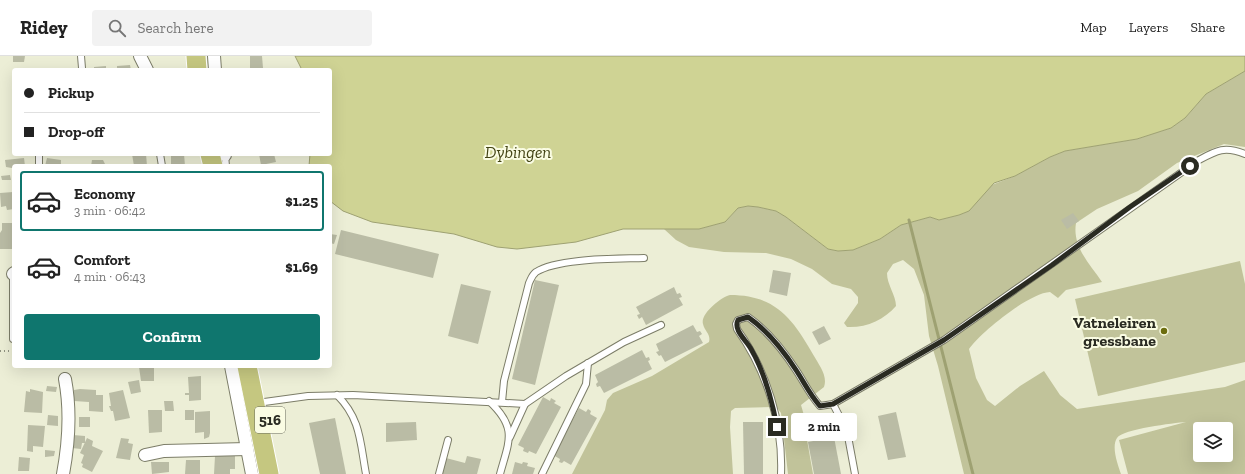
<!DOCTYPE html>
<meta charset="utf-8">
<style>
:root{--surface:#fff;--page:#f2f2f2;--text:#222;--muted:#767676;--line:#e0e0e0;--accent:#0f766e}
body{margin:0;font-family:"Zilla Slab",serif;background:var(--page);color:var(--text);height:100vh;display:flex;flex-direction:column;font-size:15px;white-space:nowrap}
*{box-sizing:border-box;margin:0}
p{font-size:13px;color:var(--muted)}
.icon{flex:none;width:22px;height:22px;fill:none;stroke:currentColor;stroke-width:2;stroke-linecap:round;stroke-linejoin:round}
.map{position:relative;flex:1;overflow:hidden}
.side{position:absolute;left:12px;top:108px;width:320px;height:204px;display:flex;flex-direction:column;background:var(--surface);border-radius:4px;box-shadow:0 4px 16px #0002}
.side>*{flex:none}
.top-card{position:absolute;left:12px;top:12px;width:320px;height:88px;border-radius:4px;box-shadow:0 4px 16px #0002;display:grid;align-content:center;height:88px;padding:0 12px;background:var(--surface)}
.controls{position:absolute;left:1193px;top:366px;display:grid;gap:8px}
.controls a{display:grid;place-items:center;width:40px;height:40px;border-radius:4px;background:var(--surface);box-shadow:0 4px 16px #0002;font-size:20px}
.end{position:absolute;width:18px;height:18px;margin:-9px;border:5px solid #2a2b22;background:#fff;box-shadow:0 0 0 2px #fff}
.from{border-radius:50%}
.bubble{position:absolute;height:28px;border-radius:4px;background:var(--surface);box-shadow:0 4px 16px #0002;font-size:13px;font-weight:700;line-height:28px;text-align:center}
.top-card b{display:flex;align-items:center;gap:14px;height:38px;font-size:15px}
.top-card b+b{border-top:1px solid var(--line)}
.top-card i{width:10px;height:10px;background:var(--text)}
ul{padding:7px 0 0;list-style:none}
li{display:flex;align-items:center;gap:12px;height:60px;margin:0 8px 6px;padding:0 4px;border:2px solid transparent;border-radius:4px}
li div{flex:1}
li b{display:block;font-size:15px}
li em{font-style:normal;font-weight:700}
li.selected{border-color:var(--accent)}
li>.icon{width:36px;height:36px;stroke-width:1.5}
.cta{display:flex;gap:8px;margin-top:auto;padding:8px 12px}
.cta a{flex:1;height:46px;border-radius:4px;background:var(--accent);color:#fff;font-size:16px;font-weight:700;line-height:46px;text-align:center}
header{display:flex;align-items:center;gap:24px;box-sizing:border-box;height:56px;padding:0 20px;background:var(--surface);border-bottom:1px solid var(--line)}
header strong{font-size:19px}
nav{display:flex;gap:22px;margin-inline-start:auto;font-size:14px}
.search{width:280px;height:36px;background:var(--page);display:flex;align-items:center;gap:10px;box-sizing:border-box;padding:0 14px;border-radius:4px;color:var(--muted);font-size:15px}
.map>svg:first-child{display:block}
.green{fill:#c1c39a;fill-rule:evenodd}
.water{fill:#cfd394;stroke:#9ea172}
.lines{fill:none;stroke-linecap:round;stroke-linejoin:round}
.stream{stroke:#9ea172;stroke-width:3}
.building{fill:#babca5}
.service-casing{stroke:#7c7d68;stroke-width:8}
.minor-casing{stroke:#7c7d68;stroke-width:14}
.primary-casing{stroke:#fff;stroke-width:21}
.path{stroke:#909281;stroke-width:2;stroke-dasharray:1 3;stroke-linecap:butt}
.service{stroke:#fff;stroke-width:6}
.minor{stroke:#fff;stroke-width:12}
.primary{stroke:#c5c780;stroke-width:19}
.route{stroke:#2a2b22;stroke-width:5}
.poi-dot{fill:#6c6d0f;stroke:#fafce3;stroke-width:1.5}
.labels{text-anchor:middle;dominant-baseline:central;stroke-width:4;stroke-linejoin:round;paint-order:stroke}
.shield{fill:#fafce3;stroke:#686a5c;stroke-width:1}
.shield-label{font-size:15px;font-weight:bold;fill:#2a2b22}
.poi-label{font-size:16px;font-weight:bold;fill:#2a2b22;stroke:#fafce3;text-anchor:end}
.water-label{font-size:17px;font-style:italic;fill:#424314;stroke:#fafce3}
</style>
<header>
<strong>Ridey</strong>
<div class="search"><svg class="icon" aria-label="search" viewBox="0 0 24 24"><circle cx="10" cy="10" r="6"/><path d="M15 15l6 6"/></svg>Search here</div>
<nav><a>Map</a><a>Layers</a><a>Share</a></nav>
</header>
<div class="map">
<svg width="1245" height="418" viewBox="0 0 1245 418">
<rect width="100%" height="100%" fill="#eceed6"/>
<g class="green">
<path d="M1245 15V91L1224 88 1177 107 1138 135 1097 153 1076 167C1072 191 1090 208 1102 226L1066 234 1058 242 1050 236C1029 237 981 276 969 293L976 322 987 344 995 350 1020 330 1044 315 1060 339 1077 353 1225 331 1245 324V418H1128L1119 384 1186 366C1174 367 1123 373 1117 382 1111 391 1118 409 1121 418H964L938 310 929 280 924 239 914 213 903 204 893 208 887 217C887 229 896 239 896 250 884 264 866 272 847 271L844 267 858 247V241L851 233 832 228 812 213 791 203 766 197 724 196 689 191 676 184 664 173H699L725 166 738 152 748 150 758 151 776 155 786 161 828 193 838 195 853 194 880 183 901 169 930 161 939 164 959 159 969 155 989 130 1015 120 1050 101 1065 95 1137 83 1171 72 1185 62 1206 38ZM1200 373H1226V399H1200Z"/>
<path d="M1240 205 1245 228V306L1098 340 1075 243Z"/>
<path d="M730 239C776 239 793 263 814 300 819 309 828 320 824 331L801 349 805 363 804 367 813 418H788L781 357 778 353 774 351 735 352 731 355 730 371 733 418H572L605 354 607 344 613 337 652 320 709 286C711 278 705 276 703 268 700 258 721 241 730 239Z"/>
</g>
<path class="water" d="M295 0H1245V15L1206 38 1185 62 1171 72 1137 83 1065 95 1050 101 1015 120 994 127 969 155 959 159 939 164 930 161 901 169 880 183 853 194 838 195 828 193 786 161 776 155 758 151 748 150 738 152 725 166 699 173H623L576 186 517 193 497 191 454 178 372 166 343 155 330 145V110H309L310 98H330V14H302Z"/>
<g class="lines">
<path class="stream" d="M909 164 973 418"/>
</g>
<g class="building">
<path d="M13 0H25L24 6H13Z"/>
<path d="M250 0H262L263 12H250Z"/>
<path d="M130 9 131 14H117V10Z"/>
<path d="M106 10V14H94V11Z"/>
<path d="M132 98H146L147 110H134Z"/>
<path d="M171 98H184L185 110H171Z"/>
<path d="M259 98H274L276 106 261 109Z"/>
<path d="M24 102 25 110H14V119H12V112L6 111 5 104Z"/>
<path d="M47 102 61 104V110H45Z"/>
<path d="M92 104H103L106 110H91Z"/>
<path d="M10 119 11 124H2L1 120Z"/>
<path d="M13 136 14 153 7 154 6 150 1 151 0 137Z"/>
<path d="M1073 157 1079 165 1067 173 1061 164Z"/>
<path d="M2 167H14V193H0V177L2 174Z"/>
<path d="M341 174 439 198 433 222 335 198Z"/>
<path d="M330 178 337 179 334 188 330 187Z"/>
<path d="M773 214 791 217 787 240 769 236Z"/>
<path d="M535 224 559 229 535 329 512 323Z"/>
<path d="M461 228 491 235 478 288 448 280Z"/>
<path d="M674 231 677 238 680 237 682 241 679 242 683 249 646 269 642 261 639 263 637 259 640 258 636 251Z"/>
<path d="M693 269 697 276 700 275 702 278 699 280 703 287 665 306 661 299 659 300 656 296 659 295 656 288Z"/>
<path d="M824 270 831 283 819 289 812 276Z"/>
<path d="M642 294 646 302 649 301 650 304 648 305 652 313 604 337 600 330 597 331 596 328 598 326 595 319Z"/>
<path d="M141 310H154V325H141L139 311Z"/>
<path d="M201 320V344L189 345V339H185V337H189L188 321Z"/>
<path d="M139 324 141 336 131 338 128 326Z"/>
<path d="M47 330 57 331 56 336 46 335Z"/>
<path d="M30 333 43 336 42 357 24 356 26 335 30 336Z"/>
<path d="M80 333 96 334V339H103V356L89 355V346L74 345V334Z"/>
<path d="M123 334 130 362 115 365 113 355H111L109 350H111L109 337Z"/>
<path d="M543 341 550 345 551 342 556 345 554 347 561 351 536 398 529 395 528 397 523 395 524 392 518 389Z"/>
<path d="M164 345H173L174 355H165Z"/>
<path d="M579 352 586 356 588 353 591 355 590 358 597 362 571 409 564 405 562 407 559 406 560 403 553 399Z"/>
<path d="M148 354H162V376L149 377Z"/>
<rect x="185" y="354" width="9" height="10"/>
<path d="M210 355V377L209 381 204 383V376L195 377V356Z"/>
<path d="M896 356 906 401 888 404 878 360Z"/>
<path d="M48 359 58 360V370L47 369Z"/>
<rect x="79" y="361" width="11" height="10"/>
<path d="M335 362 346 418H320L309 367Z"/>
<path d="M416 366 417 384 386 386V367Z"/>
<path d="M743 366H763V418H744Z"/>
<path d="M28 369 45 370 43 391 33 390V396L27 395Z"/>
<path d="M73 379 85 380V387H82L81 393 72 392Z"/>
<path d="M834 381 841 418H814L808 386Z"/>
<path d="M87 382 93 385 92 390 103 395 92 416 82 411 83 408 81 407 84 399 80 397Z"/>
<path d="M121 382 129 383 128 387 133 388 130 404 116 402Z"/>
<path d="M45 394 55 395 54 400 45 401Z"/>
<path d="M215 400H235V413H230V418H214Z"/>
<path d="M467 400 481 403 477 418H442L446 402 465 407Z"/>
<path d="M19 401 30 402 29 415H18Z"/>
<path d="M186 404H200V418H185Z"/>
<path d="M151 406H169V416L152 418Z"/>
<path d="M515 406 522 408 523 406 528 407 527 410 535 412 533 418H512Z"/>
</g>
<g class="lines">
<g class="service-casing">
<g id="service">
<path d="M81 0 82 12"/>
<path d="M160 98 162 110"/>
<path d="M225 99 226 110"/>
<path d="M39 110V98"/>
<path d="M13 218V283"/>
<path d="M337 339C361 363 360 386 366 418"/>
<path d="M489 345C518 372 509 385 500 418"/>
<path d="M502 346 504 325 529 227C531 223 532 219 536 216 558 202 617 203 644 202"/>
<path d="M257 347 308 340 353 339 525 348 566 320 624 286 661 269"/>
<path d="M833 348 847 375 855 418"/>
<path d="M510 381 525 348"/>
<path d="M439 418 448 384"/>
<path d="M542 418 586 328 588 307"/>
<path d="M781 418C783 367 767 315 737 273L736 268 738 264 748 261C768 275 783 294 796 314 804 326 810 339 820 350L833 348 944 284 1199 104C1217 94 1225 90 1245 98"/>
</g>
</g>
<g class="minor-casing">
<g id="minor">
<path d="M140 0 147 14"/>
<path d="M214 0 215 14"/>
<path d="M224 98 225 99"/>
<path d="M13 218 14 217"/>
<path d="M231 310 252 418"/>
<path d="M145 399 164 395 247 393"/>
<path d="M63 418C69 386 71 355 65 323"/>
</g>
</g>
<g class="primary-casing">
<g id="primary">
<path d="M196 0 197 14"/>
<path d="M210 98 213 110"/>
<path d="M247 310 269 418"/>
</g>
</g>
<path class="path" d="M0 295H14"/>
<use href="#service" class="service"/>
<use href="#minor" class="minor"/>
<use href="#primary" class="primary"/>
</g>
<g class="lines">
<path class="route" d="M777 371C772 344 765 317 751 293 746 284 733 274 738 264L748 261C768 275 783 294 796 314 804 326 810 339 820 350L833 348 944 284 1052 209 1130 151 1190 110"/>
</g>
<circle class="poi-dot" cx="1164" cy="275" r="4"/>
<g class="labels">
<rect class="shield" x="255" y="351" width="30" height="26" rx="3"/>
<g class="shield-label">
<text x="270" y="364">516</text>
</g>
<g class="poi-label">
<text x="1156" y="266">Vatneleiren<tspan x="1156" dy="18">gressbane</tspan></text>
</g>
<g class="water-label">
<text x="518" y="96">Dybingen</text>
</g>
</g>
</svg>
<div class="controls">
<a><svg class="icon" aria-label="layers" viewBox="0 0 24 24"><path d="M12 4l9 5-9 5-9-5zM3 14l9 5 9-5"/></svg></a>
</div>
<i class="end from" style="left:1190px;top:110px"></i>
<i class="end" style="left:777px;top:371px"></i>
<div class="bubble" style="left:791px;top:357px;width:66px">2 min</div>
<div class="top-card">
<b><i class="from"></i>Pickup</b>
<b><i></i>Drop-off</b>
</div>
<section class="side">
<ul>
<li class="selected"><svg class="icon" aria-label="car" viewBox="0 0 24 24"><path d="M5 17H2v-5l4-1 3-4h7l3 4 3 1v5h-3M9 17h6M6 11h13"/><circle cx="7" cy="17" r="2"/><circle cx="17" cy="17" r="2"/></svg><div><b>Economy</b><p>3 min · 06:42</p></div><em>$1.25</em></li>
<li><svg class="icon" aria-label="car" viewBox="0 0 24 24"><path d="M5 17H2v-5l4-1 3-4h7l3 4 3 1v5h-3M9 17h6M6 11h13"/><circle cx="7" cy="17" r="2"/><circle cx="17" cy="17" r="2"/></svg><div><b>Comfort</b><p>4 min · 06:43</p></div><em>$1.69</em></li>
</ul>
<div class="cta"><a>Confirm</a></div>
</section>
</div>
